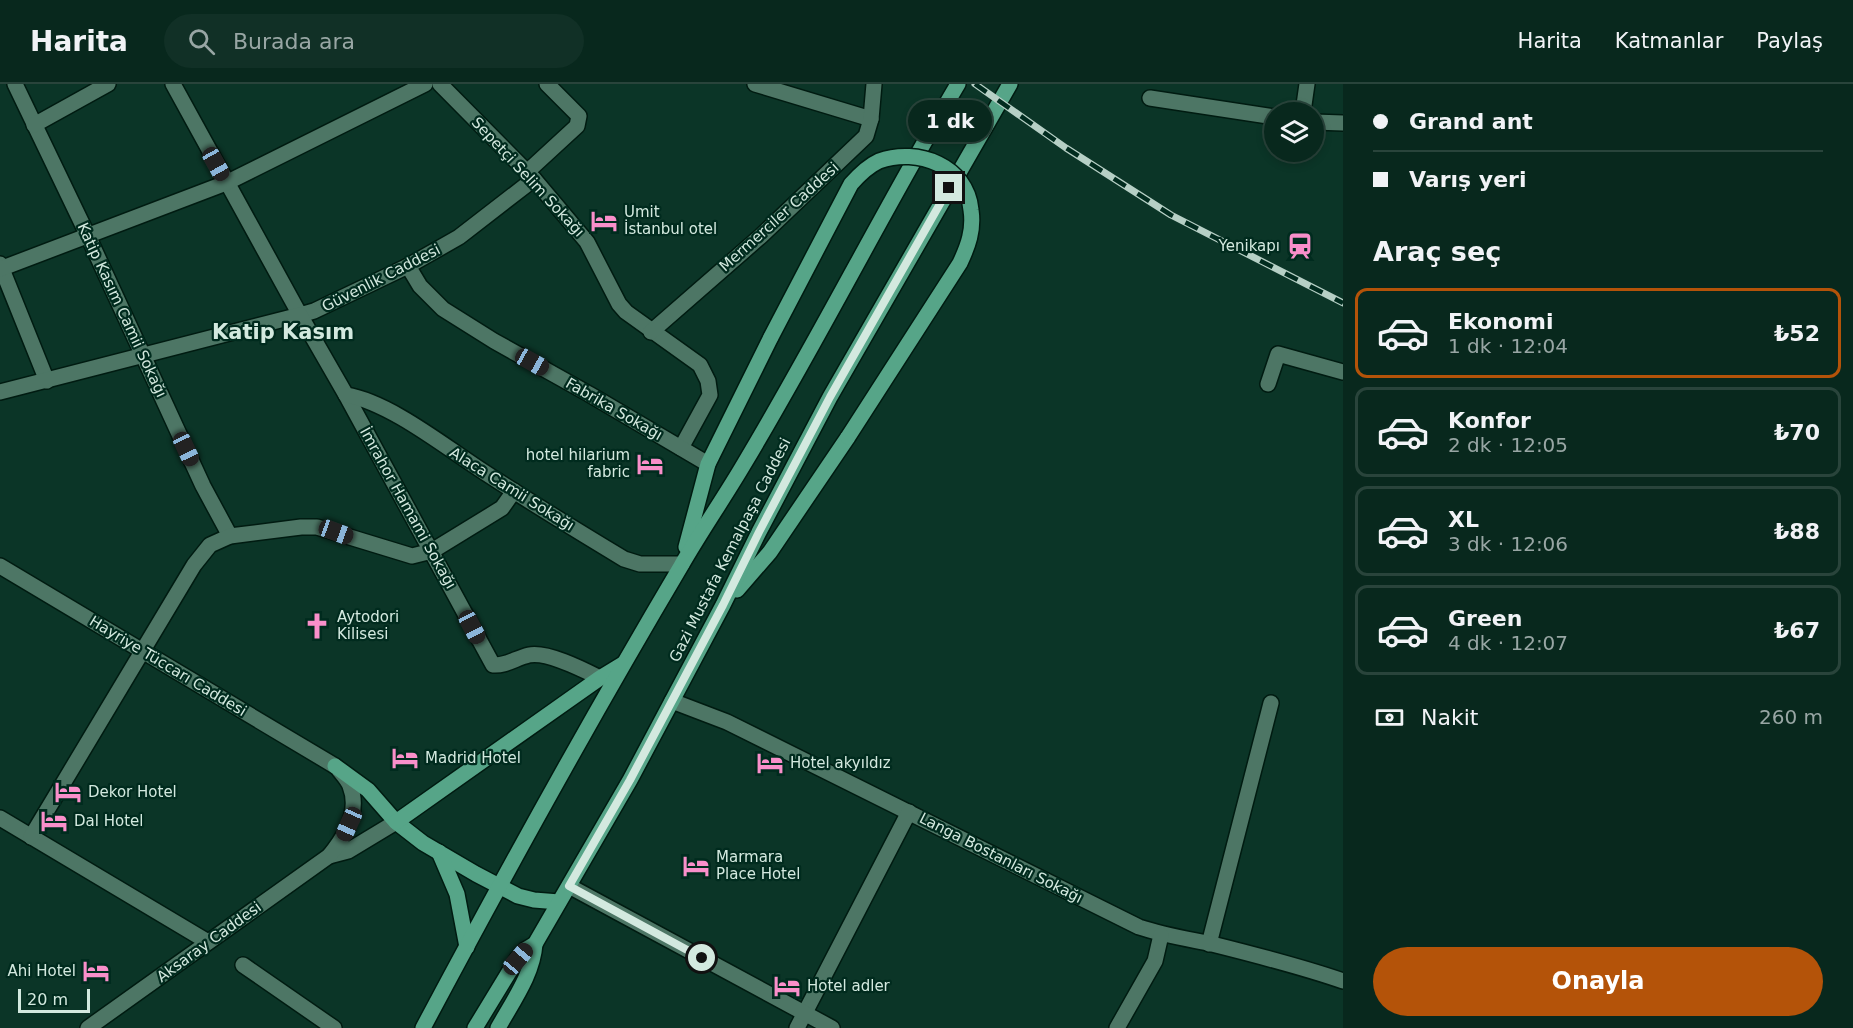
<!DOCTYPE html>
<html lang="tr">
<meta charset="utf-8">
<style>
:root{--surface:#08281d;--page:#113026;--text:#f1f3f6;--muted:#98a6a4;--line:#29443b;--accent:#b45309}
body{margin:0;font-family:"DejaVu Sans",sans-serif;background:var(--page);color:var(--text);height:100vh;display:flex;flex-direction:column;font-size:22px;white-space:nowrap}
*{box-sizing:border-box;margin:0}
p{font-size:20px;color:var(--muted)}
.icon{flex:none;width:33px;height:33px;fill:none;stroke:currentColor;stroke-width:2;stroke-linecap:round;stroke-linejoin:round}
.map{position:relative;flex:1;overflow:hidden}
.drawer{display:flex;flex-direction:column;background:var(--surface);width:510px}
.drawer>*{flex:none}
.banner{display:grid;align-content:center;height:132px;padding:0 30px;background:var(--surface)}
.fabs{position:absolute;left:1264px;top:18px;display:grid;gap:12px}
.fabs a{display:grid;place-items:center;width:60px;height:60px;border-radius:50%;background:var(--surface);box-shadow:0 3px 9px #0003,0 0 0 2px var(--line);font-size:30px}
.scale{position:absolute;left:18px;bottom:15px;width:72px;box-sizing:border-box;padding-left:6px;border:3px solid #d3e9df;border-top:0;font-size:16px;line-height:21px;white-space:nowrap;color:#d3e9df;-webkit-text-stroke:4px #002b1e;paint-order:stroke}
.end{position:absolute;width:27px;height:27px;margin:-14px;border:8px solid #d3e9df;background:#111;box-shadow:0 0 0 3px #111}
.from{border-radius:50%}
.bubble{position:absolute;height:42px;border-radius:21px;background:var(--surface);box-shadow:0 3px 9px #0003,0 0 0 2px var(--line);font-size:20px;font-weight:800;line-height:42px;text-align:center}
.car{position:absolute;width:18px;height:36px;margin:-18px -9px;border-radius:8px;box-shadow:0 0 4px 2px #0007;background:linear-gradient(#222 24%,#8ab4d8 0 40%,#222 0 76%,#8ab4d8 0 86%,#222 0)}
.banner b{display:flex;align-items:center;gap:21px;height:57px;font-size:22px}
.banner b+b{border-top:2px solid var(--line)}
.banner i{width:15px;height:15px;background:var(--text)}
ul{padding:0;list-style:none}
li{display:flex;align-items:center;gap:18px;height:90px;margin:0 12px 9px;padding:0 18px;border:3px solid var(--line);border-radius:12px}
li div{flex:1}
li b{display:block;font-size:22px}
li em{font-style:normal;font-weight:800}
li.active{border-color:var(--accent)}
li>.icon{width:54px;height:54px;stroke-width:1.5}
h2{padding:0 30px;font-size:27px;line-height:72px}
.pay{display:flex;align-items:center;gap:15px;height:66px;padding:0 30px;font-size:22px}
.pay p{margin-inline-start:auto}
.button{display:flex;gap:12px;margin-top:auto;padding:12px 30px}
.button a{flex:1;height:69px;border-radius:36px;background:var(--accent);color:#fff;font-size:24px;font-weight:800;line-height:69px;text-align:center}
header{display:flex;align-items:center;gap:36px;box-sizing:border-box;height:84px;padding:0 30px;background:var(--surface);border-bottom:2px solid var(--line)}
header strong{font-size:28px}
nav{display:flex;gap:33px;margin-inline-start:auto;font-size:21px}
.search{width:420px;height:54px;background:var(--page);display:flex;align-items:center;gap:15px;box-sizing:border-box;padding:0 21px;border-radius:33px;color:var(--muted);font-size:22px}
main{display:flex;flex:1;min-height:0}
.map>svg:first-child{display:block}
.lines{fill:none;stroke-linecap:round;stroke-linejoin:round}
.pedestrian-casing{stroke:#001b11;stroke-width:18}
.minor-casing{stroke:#001b11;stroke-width:18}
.tertiary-casing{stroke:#001b11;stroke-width:18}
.secondary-casing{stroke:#001b11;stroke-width:18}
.primary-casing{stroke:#001b11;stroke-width:18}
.pedestrian{stroke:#4d7665;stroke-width:15}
.minor{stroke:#4d7665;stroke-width:15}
.tertiary{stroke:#4d7665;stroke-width:15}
.secondary{stroke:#4d7665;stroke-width:15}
.primary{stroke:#56a588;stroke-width:15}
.rail-casing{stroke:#b6cfc5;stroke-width:7}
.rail{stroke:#002b1e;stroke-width:4.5;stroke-dasharray:14;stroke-linecap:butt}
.primary-bridge-casing{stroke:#001b11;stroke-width:18;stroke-linecap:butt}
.primary-bridge{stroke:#56a588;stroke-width:15}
.route{stroke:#d3e9df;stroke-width:8}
.labels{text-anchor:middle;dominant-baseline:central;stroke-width:4.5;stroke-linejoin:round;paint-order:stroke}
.street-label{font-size:15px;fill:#d3e9df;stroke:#002b1e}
.poi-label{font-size:15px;fill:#d3e9df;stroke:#002b1e;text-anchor:start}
.district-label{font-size:21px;font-weight:bold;fill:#d3e9df;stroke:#002b1e}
</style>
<header>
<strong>Harita</strong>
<div class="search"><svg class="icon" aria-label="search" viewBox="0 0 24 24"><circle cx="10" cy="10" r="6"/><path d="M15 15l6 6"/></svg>Burada ara</div>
<nav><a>Harita</a><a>Katmanlar</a><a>Paylaş</a></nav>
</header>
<main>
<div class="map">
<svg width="1343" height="944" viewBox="0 0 1343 944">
<rect width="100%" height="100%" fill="#0b3527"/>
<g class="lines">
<g class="pedestrian-casing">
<g id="pedestrian">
<path d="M0 180 47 297"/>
<path d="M1268 300 1278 270 1343 288"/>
<path d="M1209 860 1271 619"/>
</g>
</g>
<g class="minor-casing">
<g id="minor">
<path d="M15 0 88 152 203 402 230 452"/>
<path d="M173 0 300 231 314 227 408 182 459 153 534 95"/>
<path d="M440 0 534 95 587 158 619 220 626 228 700 281 708 297 710 311 681 364"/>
<path d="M755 0 871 35"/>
<path d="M1150 14 1275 33"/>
<path d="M1303 28 1307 0"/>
<path d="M1314 38 1343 39"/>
<path d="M34 41 108 0"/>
<path d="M527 88 577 42 579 32 547 0"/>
<path d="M408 182 420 202 443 225 494 257 589 310 708 380"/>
<path d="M0 185 226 99 425 0"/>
<path d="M651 248 761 152 866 52 871 35 874 0"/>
<path d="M346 311 493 581C506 582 516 574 529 571 547 567 584 586 600 594"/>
<path d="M672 617 727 638 1139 843C1163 851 1188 855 1212 860 1256 871 1300 882 1343 897"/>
<path d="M0 734 208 858"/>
<path d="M31 753 194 481 210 461 230 452 301 443H317L412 472 432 467 502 424 514 407"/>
<path d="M243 881 334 944"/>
<path d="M797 944 909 728"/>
<path d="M1117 944 1155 877 1161 851"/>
</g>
</g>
<g class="tertiary-casing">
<g id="tertiary">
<path d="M329 772 348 767 396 738"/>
<path d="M569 802 832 944"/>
<path d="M88 944 329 772C345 753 360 727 350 702 348 696 343 691 339 686"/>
</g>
</g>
<g class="secondary-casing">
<g id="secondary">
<path d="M0 308 300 231 346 311C389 318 444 362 481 386 528 417 576 446 624 475L640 480H682"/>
<path d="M0 482 335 682"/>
</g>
</g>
<g class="primary-casing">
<g id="primary">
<path d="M686 463 708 380 771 253"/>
<path d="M737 506 770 468 848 353"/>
<path d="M335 682 368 706 396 738 423 759 476 790 518 812 534 816 559 818"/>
<path d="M396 738 600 594 623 580"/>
<path d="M439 768 457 810 467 863"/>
<path d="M423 944C506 788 591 634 681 482 701 447 724 414 744 380 819 255 884 125 958 0"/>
<path d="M475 944 517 875 525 866 535 860 630 696 723 521 759 448 830 313 1010 0"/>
<path d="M498 944C513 917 533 890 535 860"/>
</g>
</g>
<use href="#pedestrian" class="pedestrian"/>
<use href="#minor" class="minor"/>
<use href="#tertiary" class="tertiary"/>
<use href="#secondary" class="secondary"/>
<use href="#primary" class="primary"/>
<g class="rail-casing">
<path id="rail" d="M975 0 1066 64 1171 131 1343 219"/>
</g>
<use href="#rail" class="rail"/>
<g class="primary-bridge-casing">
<path id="primary-bridge" d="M771 253 851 100C859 91 868 82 879 77 918 63 967 82 971 126 974 146 968 162 960 179L848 353"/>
</g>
<use href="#primary-bridge" class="primary-bridge"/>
</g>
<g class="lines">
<path class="route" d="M702 874 569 802 630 696 723 521 759 448 830 313 949 104"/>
</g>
<defs>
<g id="hotel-bare" transform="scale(2.07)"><path d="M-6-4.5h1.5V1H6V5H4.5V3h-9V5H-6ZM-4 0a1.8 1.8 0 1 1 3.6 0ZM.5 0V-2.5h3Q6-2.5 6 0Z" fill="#f98fca" stroke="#002b1e" stroke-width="2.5" paint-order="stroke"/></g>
<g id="station-bare" transform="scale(2.07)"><path d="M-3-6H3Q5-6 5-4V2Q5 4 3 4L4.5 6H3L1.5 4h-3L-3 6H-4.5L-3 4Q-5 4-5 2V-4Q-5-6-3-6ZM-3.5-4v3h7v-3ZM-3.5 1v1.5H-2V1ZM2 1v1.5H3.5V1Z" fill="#f98fca" stroke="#002b1e" stroke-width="2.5" paint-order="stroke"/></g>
<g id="church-bare" transform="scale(2.07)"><path d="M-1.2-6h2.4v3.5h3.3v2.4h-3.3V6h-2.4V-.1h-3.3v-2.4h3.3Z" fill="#f98fca" stroke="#002b1e" stroke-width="2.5" paint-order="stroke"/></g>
</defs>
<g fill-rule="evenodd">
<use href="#hotel-bare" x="604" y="137"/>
<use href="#station-bare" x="1300" y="162"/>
<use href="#hotel-bare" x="650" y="380"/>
<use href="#church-bare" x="317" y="542"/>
<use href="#hotel-bare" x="405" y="674"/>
<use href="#hotel-bare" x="770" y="679"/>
<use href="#hotel-bare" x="68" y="708"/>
<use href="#hotel-bare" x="54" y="737"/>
<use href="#hotel-bare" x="696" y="782"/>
<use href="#hotel-bare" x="96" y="887"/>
<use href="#hotel-bare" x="787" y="902"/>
</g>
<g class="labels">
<g class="street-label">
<text transform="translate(528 93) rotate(47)">Sepetçi Selim Sokağı</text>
<text transform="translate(779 133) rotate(-42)">Mermerciler Caddesi</text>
<text transform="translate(381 194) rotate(-27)">Güvenlik Caddesi</text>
<text transform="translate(122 226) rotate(65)">Katip Kasım Camii Sokağı</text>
<text transform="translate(614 325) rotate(30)">Fabrika Sokağı</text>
<text transform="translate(512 405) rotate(32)">Alaca Camii Sokağı</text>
<text transform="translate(408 424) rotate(61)">İmrahor Hamami Sokağı</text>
<text transform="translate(730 466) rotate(-63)">Gazi Mustafa Kemalpaşa Caddesi</text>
<text transform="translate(168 582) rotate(31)">Hayriye Tüccarı Caddesi</text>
<text transform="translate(1001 774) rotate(27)">Langa Bostanları Sokağı</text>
<text transform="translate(209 858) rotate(-36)">Aksaray Caddesi</text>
</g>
<g class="poi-label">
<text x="624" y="128">Umit<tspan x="624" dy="17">İstanbul otel</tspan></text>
<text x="1280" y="162" text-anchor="end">Yenikapı</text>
<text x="630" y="371" text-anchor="end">hotel hilarium<tspan x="630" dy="17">fabric</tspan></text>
<text x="337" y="533">Aytodori<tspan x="337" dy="17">Kilisesi</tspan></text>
<text x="425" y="674">Madrid Hotel</text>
<text x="790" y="679">Hotel akyıldız</text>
<text x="88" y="708">Dekor Hotel</text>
<text x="74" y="737">Dal Hotel</text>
<text x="716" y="773">Marmara<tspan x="716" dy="17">Place Hotel</tspan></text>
<text x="76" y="887" text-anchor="end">Ahi Hotel</text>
<text x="807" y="902">Hotel adler</text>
</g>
<g class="district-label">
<text x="283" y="248">Katip Kasım</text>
</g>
</g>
</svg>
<div class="fabs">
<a><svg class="icon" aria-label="layers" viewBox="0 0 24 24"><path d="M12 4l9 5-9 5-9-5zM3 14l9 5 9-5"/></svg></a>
</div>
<div class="scale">20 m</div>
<i class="end from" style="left:702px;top:874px"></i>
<i class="end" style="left:949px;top:104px"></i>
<div class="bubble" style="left:908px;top:16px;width:84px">1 dk</div>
<i class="car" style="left:216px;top:80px;rotate:151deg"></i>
<i class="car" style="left:532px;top:278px;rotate:119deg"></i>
<i class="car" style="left:186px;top:365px;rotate:155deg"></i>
<i class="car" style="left:336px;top:448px;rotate:110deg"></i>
<i class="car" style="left:472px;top:543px;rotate:152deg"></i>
<i class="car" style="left:349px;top:740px;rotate:204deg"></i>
<i class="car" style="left:518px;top:875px;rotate:40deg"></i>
</div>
<section class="drawer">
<div class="banner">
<b><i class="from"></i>Grand ant</b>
<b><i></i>Varış yeri</b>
</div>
<h2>Araç seç</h2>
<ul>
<li class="active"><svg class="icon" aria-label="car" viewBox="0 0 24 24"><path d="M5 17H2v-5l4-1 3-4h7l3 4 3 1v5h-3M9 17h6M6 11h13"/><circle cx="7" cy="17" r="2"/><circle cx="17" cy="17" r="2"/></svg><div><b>Ekonomi</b><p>1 dk · 12:04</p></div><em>₺52</em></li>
<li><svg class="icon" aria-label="car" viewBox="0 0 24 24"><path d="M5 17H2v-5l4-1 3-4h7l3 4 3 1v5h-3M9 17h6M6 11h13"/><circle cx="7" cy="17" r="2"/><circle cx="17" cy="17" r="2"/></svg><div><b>Konfor</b><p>2 dk · 12:05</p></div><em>₺70</em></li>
<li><svg class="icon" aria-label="car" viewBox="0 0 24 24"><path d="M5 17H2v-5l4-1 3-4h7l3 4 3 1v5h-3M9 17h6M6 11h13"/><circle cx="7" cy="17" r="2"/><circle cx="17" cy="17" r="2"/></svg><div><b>XL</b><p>3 dk · 12:06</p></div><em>₺88</em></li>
<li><svg class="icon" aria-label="car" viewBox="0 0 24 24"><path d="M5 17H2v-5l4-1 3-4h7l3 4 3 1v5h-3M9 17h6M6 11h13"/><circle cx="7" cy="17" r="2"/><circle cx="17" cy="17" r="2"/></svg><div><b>Green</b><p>4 dk · 12:07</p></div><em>₺67</em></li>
</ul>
<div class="pay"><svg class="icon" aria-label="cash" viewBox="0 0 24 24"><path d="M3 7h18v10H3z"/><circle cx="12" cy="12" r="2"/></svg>Nakit<p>260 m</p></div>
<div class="button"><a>Onayla</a></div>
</section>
</main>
